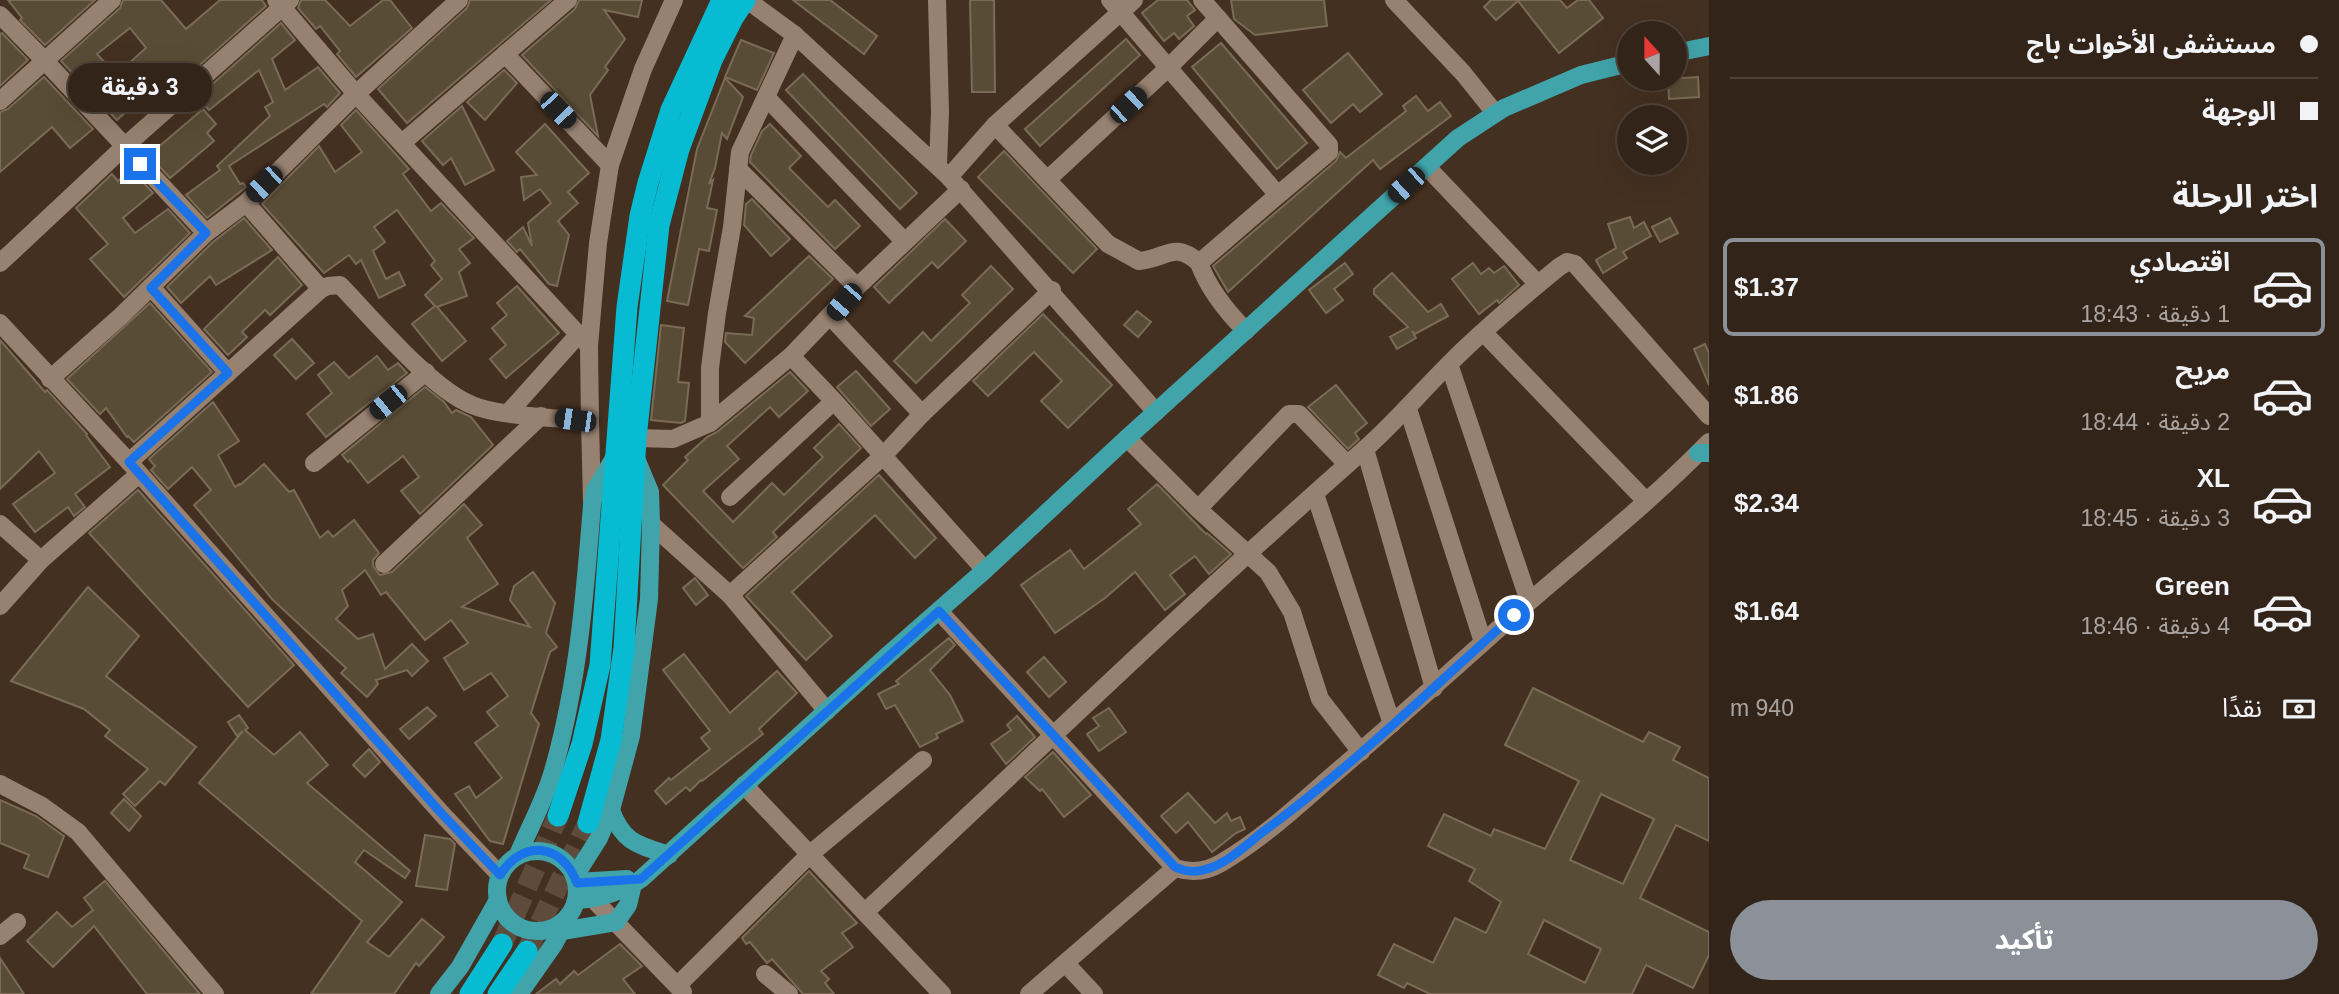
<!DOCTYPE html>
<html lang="ar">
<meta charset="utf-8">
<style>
:root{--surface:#332419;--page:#3b2c22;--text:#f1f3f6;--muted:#a9a4a2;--line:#4e4138;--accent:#8c9099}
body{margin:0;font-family:Helvetica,"Noto Sans Arabic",sans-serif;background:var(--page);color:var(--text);direction:rtl;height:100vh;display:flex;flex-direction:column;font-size:26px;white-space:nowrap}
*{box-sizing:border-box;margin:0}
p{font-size:23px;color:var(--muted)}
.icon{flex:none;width:38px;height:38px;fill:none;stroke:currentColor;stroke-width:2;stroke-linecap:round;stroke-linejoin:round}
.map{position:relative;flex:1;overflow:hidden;direction:ltr}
.sheet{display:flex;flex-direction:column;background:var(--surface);width:630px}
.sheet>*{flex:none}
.hud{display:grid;align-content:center;height:154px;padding:0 21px;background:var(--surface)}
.needle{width:46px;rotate:339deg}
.tools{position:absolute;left:1617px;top:21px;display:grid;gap:14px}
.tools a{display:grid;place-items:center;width:70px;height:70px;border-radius:50%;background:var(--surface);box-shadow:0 7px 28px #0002,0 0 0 2px var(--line);font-size:35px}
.end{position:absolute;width:32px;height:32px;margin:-16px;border:9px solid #1a73e8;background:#fff;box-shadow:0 0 0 4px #fff}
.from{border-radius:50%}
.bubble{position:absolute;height:49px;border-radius:24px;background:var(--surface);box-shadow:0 7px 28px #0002,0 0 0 2px var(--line);font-size:23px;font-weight:700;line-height:49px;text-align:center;direction:rtl}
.car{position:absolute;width:21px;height:42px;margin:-21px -10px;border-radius:9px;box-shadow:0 0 5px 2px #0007;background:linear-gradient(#222 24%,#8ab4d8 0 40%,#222 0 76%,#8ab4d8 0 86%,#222 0)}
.hud b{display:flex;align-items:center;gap:24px;height:66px;font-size:26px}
.hud b+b{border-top:2px solid var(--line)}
.hud i{width:18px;height:18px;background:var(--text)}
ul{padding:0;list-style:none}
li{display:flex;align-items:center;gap:21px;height:98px;margin:0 14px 10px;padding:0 7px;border:4px solid transparent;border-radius:10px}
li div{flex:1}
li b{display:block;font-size:26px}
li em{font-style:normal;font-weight:700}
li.active{border-color:var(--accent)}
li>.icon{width:63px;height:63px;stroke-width:1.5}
h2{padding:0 21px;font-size:32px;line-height:84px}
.pay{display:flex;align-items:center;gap:18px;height:77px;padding:0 21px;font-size:26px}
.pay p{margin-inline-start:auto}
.action{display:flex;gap:14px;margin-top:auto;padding:14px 21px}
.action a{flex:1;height:80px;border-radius:42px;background:var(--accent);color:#fff;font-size:28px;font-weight:700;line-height:80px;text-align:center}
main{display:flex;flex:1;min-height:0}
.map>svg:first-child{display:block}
.building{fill:#594c36;stroke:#796b55;stroke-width:2;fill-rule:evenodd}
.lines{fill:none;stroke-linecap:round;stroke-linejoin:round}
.highway-tunnel{stroke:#5e4b3c;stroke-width:21;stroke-dasharray:21 10;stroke-linecap:butt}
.minor{stroke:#978170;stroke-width:18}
.major{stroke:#41a4ab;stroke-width:18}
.highway{stroke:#07bbd2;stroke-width:21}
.route{stroke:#1a73e8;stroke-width:9}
</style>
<main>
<section class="sheet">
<div class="hud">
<b><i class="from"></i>مستشفى الأخوات باج</b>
<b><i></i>الوجهة</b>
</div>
<h2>اختر الرحلة</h2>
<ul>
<li class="active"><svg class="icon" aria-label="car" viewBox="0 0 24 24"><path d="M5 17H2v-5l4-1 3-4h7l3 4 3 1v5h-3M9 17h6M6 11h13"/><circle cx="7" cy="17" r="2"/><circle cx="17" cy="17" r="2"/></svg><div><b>اقتصادي</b><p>1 دقيقة · 18:43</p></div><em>$1.37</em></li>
<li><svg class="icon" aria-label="car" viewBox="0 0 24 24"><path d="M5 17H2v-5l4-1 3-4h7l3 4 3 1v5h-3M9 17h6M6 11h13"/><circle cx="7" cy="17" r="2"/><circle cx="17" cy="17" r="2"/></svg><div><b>مريح</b><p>2 دقيقة · 18:44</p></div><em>$1.86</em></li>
<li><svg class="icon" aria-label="car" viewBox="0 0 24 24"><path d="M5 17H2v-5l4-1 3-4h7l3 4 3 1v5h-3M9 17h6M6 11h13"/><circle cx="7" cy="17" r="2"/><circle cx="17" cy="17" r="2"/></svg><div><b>XL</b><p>3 دقيقة · 18:45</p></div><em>$2.34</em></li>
<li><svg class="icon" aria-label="car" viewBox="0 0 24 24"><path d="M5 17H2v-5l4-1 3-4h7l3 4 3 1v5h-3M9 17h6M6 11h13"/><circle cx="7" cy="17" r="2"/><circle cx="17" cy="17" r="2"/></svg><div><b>Green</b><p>4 دقيقة · 18:46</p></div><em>$1.64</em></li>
</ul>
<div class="pay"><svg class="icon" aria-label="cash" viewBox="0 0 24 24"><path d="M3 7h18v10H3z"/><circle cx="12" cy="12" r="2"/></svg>نقدًا<p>940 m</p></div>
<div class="action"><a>تأكيد</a></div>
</section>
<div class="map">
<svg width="1709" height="994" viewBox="0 0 1709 994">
<rect width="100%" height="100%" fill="#443021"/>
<g class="building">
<path d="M8 0H95L45 45 20 20 22 18Z"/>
<path d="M123 0H161L186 29 220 0H262L266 6 184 79 178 75 158 93 153 87 117 120 61 61 120 8ZM130 28 146 48 116 75 97 54Z"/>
<path d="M301 0H325L350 26 383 0H390L412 28 356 77 337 54 340 51 320 26 316 29 298 8Z"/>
<path d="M470 0H551L407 123 378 89 467 8Z"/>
<path d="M579 0H642L638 17 604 10 625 39 605 67 608 70 590 95 598 136 522 55 575 9Z"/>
<path d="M793 0H830L877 36 864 54Z"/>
<path d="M970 0H994L995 92H972Z"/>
<path d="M1158 0H1187L1195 10 1187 16 1194 26 1179 39 1174 33 1164 41 1142 13Z"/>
<path d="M1231 0H1324L1327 26 1255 35 1234 19Z"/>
<path d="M1491 0H1560L1567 8 1578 0H1589L1603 18 1559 53 1518 1 1496 20 1484 7Z"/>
<path d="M281 23 295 40 272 59 285 90 318 67 340 93 327 107 324 104 229 166 240 184 243 183 246 187 207 218 186 195 220 170 217 166 270 116 265 107 273 102 259 70 209 110 198 97Z"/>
<path d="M2 33 28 60 0 86V34Z"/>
<path d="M1126 39 1140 55 1040 146 1025 129Z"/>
<path d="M741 40 774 53 757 90 725 77Z"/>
<path d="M1221 43 1307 143 1277 169 1192 67Z"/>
<path d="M1348 53 1382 94 1360 112 1353 104 1331 123 1303 90Z"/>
<path d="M504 70 517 83 485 120 467 102Z"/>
<path d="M803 74 917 193 900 209 786 90Z"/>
<path d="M44 77 93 129 70 148 52 127 0 172V112L8 109Z"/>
<path d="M1698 77 1699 97 1669 99 1668 79Z"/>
<path d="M725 78 743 97 727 139 722 133 715 168 709 184 713 180 707 208 717 210 709 251 699 249 688 305 667 301 697 149Z"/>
<path d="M1416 96 1428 111 1440 102 1451 116 1380 169 1373 160 1228 292 1213 266 1336 161 1340 152 1346 158 1406 111 1403 106Z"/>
<path d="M462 106 494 170 465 185 451 158 443 165 422 141Z"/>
<path d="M203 109 216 124 207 133 214 141 170 178 149 155Z"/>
<path d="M356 110 409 169 403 174 431 211 441 203 474 238 459 249 470 263 459 272 467 296 437 307 466 341 442 361 412 324 435 306 425 295 442 279 431 265 435 261 397 210 374 227 385 242 373 251 386 279 399 272 405 285 379 298 361 260 356 264 349 255 324 273 262 204 319 146 335 172 362 152 341 125Z"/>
<path d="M545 124 589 173 568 192 578 203 558 221 569 235 557 286 549 284 520 249 517 252 507 241 523 227 532 246 528 223 551 203 540 189 524 200 521 177 537 175 516 152Z"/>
<path d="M770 124 801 156 789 168 828 207 835 200 860 226 835 249 750 162 751 155 762 131Z"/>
<path d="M1004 151 1097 249 1073 273 978 177Z"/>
<path d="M131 169 153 193 123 218 135 233 168 209 190 233 124 297 90 259 108 244 76 208 112 174 118 181Z"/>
<path d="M752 199 790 239 771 256 744 225 746 204Z"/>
<path d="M1630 217 1634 228 1644 222 1651 236 1623 252 1627 258 1603 273 1596 260 1616 248 1608 224Z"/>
<path d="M244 218 272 250 216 285 210 276 181 303 167 287 213 242Z"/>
<path d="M1670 218 1678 233 1660 242 1652 227Z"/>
<path d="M945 219 966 241 938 268 932 262 889 303 874 287Z"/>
<path d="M809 256 833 279 745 363 725 342 726 333 752 335 754 318 745 316Z"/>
<path d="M278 257 302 285 270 315 265 310 242 332 247 337 228 355 204 329Z"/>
<path d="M1345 263 1353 274 1334 289 1343 300 1326 313 1309 290Z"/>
<path d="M1473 263 1481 274 1489 268 1494 273 1504 266 1519 285 1499 303 1497 300 1479 314 1452 279Z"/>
<path d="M991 266 1013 289 916 383 894 361 923 332 931 341 970 303 962 295Z"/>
<path d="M1392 273 1428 312 1441 304 1448 316 1415 334 1412 331 1416 338 1397 349 1390 337 1408 327 1374 294V289Z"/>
<path d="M517 286 559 333 506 378 490 359 506 345 492 328 507 315 497 303Z"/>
<path d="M150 303 212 372 134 442 128 436 127 437 106 408 100 414 67 379Z"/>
<path d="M1137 311 1151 322 1138 337 1124 325Z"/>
<path d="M1043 314 1112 385 1068 428 1041 401 1062 381 1034 352 988 396 973 381Z"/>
<path d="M661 325 684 328 678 382 689 383 685 421 681 423 651 420Z"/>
<path d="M292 339 314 363 296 379 274 355Z"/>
<path d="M0 340 45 392 47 390 87 434 86 435 110 467 75 494 85 507 74 516 68 507 35 532 13 504 55 473 39 451 0 489Z"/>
<path d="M1705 344 1709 353V385L1694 349Z"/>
<path d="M377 356 388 370 398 363 407 373 326 437 307 414 332 393 318 375 334 362 349 378Z"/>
<path d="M856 371 890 409 871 426 837 387Z"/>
<path d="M790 372 808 391 779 417 770 407 727 446 739 459 703 491 733 522 772 483 784 495 823 457 814 448 839 424 861 448 773 532 777 537 743 568 663 485 688 460 685 457 707 437 717 432Z"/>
<path d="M1336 385 1367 423 1355 433 1359 439 1348 449 1308 407Z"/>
<path d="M425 387 444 402 452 413 456 410 471 417 493 445 420 514 401 491 419 477 403 456 368 483 350 460 348 462 342 455Z"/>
<path d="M213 402 239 441 218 455 235 487 239 484 240 485 264 464 289 492 294 490 320 538 328 531 333 537 354 520 379 553 373 560V566L380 575 392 572 464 504 482 525 467 538 498 584 462 607 530 627 510 600 514 586 533 572 555 603 546 633 557 647 550 652 531 713 539 724 503 844 490 841 455 794 469 786 476 798 502 778 475 743 498 726 487 712 508 696 491 673 464 690 444 658 468 643 451 620 425 640 386 592 381 595 365 570 342 590 348 606 336 619 358 639 373 634 385 669 412 644 428 661 412 676 407 670 376 680 378 684 367 697 341 673 346 668 272 599 194 505 211 490 192 467 168 489 151 470 155 466 149 459Z"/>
<path d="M879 475 936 538 915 558 875 515 792 592 832 636 806 660 746 596Z"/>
<path d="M1157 484 1206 534 1207 533 1231 554 1209 574 1195 556 1170 575 1185 594 1165 610 1135 572 1105 598 1055 633 1021 585 1070 550 1084 569 1141 524 1128 509Z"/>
<path d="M138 490 294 665 248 707 89 533Z"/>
<path d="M695 578 708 595 696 605 683 588Z"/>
<path d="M88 587 139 636 106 676 196 747 165 785 160 781 135 806 123 794 148 769 105 736 110 730 84 709 11 681Z"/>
<path d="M949 638 955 645 930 670 950 695 963 721 936 734 938 738 920 747 895 705 886 709 878 694 899 684 896 681Z"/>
<path d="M684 654 730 713 777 671 797 693 759 729 763 734 702 781 701 780 690 791 686 787 666 804 655 791 669 778 671 780 710 749 701 738 710 731 663 670Z"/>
<path d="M1044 657 1066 682 1049 697 1027 672Z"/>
<path d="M1533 688 1643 742 1649 732 1680 747 1673 760 1709 778V841L1676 825 1640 898 1709 932V955L1693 988 1646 965 1632 994H1430L1407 983 1404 988 1378 975 1394 944 1433 963 1455 918 1486 933 1501 902 1469 881 1475 869 1428 846 1444 814 1491 836 1494 829 1545 849 1579 781 1505 745ZM1601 794 1654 819 1623 884 1570 860ZM1544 920 1601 949 1585 983 1528 954Z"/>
<path d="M427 707 436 716 409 739 400 729Z"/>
<path d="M1109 708 1126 732 1099 751 1087 734 1099 726 1093 718Z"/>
<path d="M239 715 248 728 245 730 274 755 300 732 328 765 307 783 410 871 405 878 364 850 355 862 402 902 367 942 389 957 422 919 444 937 419 966 416 963 394 994H311L362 921 199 783 243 731 237 736 228 722Z"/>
<path d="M1017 716 1035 737 1006 764 991 744 1011 730 1007 725Z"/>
<path d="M369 749 380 762 365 777 353 765Z"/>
<path d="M1053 752 1091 795 1064 817 1042 789 1040 791 1025 777Z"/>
<path d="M1188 793 1215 823 1227 813 1231 821 1240 817 1245 829 1236 833 1212 852 1188 822 1176 833 1161 816Z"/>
<path d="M124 799 141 816 129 831 111 813Z"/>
<path d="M0 800 36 816 64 836 48 877 24 868 29 855 0 843Z"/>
<path d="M425 835 450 839 455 844 447 890 416 886Z"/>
<path d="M809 871 857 923 842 933 853 947 821 971 829 979 825 983 834 994H803L772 959 767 963 750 942 746 944 742 938Z"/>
<path d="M105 881 194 987 200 994H147L94 926 53 967 27 941 57 912 72 927 93 910 84 898Z"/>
<path d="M620 944 642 966 623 979 635 994H536L556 979 560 984 574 971 578 975Z"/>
<path d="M0 958 24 994H0Z"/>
</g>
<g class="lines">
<g class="highway-tunnel">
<path d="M502 944 558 816"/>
<path d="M527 951 588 823"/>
</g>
<g class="minor">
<path d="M276 0 356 94 589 346"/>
<path d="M937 0 940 112 938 165"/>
<path d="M1202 0 1329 145V152L1278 195"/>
<path d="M1394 0 1463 73 1495 113"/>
<path d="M0 15 45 61 206 233"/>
<path d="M795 35 949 177 1156 412"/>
<path d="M505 54 610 165"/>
<path d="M766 97 904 241"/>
<path d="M0 101 112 0"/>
<path d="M995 125 1108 244 1139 261C1166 259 1174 240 1199 263L1278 195 1110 0"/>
<path d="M402 143 568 0"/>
<path d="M1427 167 1538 284"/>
<path d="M738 169 857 287"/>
<path d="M949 177 995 125 1134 0"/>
<path d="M1047 180 1168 68 1218 18"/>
<path d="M246 203 321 289"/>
<path d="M0 263 124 147 290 0"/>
<path d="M1199 263C1209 290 1226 311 1246 331"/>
<path d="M151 287 228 373"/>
<path d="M831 317 922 414"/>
<path d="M0 323 129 462 442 814 500 875"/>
<path d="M1484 333 1646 501"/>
<path d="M791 356 834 401 985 570"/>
<path d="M1449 364 1529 601"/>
<path d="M50 379 121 316 206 233 246 203 356 94 459 0"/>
<path d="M1408 409 1483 642"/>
<path d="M509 412 578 335"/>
<path d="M590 422 592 502"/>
<path d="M710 423V368L717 313 732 227 740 152 795 35 747 0"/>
<path d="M636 438 673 439 710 423 791 356 857 287 961 189"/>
<path d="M1127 438 1198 509 1268 572 1292 612 1320 699 1361 752"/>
<path d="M1365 449 1434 688"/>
<path d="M129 462 321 289 328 286 340 285C372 318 431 389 472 405 500 417 557 417 590 422L589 346 598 243 610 165 643 69 674 0"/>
<path d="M314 463 426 372"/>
<path d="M1315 494 1392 724"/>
<path d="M730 497 834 401"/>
<path d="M1198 509 1289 414H1299L1346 463"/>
<path d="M0 524 41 560"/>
<path d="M651 524 730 595 827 711"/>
<path d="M384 564 541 416"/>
<path d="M730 595 883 456 922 414 1052 290"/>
<path d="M0 606 41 560 139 474"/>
<path d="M939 611 1175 868C1191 873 1206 872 1221 863 1259 841 1293 810 1326 781 1380 735 1433 687 1486 640 1559 573 1640 513 1709 442"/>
<path d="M0 784 42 806 78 832 215 994"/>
<path d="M744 785 942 994"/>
<path d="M593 899 683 992"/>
<path d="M865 912C1032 757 1195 598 1366 448 1395 422 1420 393 1448 365 1482 331 1521 298 1559 267L1567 262 1575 264 1709 416"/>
<path d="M0 936 17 922"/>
<path d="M1066 964 1094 994"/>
<path d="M765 974 789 994"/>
<path d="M678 985 809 855 923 760"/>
<path d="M1029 994 1175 868"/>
</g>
<g class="major">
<path d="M1675 53 1709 46"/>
<path d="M1698 453H1709"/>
<path d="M611 810C623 843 638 845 669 855"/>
<circle cx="537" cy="891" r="40"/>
<path d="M518 855C529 828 545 800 553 771 578 684 585 595 592 505L595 490 617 453"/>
<path d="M575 876 599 838 611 810 631 736 649 599 651 524 650 492 635 456"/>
<path d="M577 882 627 879"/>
<path d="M577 900C598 899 624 891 641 879L887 656 985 570 1127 438 1458 138 1504 108 1581 75 1629 63"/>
<path d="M562 931 616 922 628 905 633 884"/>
<path d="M439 994 460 967 498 900"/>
<path d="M519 994 554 944 566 921"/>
</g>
<g class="highway">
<path d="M558 816 582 744 600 665 627 307 640 216 648 183 671 110 722 0"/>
<path d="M588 823 611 740 624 648 636 438 659 225 679 149 712 60 733 18 745 0"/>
<path d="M470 994 502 944"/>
<path d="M498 994 527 951"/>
</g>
</g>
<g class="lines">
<path class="route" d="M140 164 206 233 151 288 228 373 129 462 442 814 500 875C523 839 562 843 577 883L641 879 939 611 1175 867C1186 872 1195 873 1207 869 1228 863 1247 844 1264 831 1353 766 1432 688 1514 615"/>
</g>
</svg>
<div class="tools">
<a><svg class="needle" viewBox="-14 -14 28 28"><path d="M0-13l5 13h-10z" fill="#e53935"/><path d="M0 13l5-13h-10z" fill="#a9a4a2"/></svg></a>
<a><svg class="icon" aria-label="layers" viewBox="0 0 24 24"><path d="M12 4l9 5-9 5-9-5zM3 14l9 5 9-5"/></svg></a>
</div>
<i class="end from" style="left:1514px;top:615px"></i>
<i class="end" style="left:140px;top:164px"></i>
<div class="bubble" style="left:68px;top:63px;width:144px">3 دقيقة</div>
<i class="car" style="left:1128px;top:105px;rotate:47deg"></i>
<i class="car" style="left:558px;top:110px;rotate:136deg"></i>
<i class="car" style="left:264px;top:184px;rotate:226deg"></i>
<i class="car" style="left:1406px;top:185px;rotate:228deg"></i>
<i class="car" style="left:844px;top:302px;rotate:221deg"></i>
<i class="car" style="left:388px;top:402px;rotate:231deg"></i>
<i class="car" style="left:575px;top:420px;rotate:278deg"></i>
</div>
</main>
